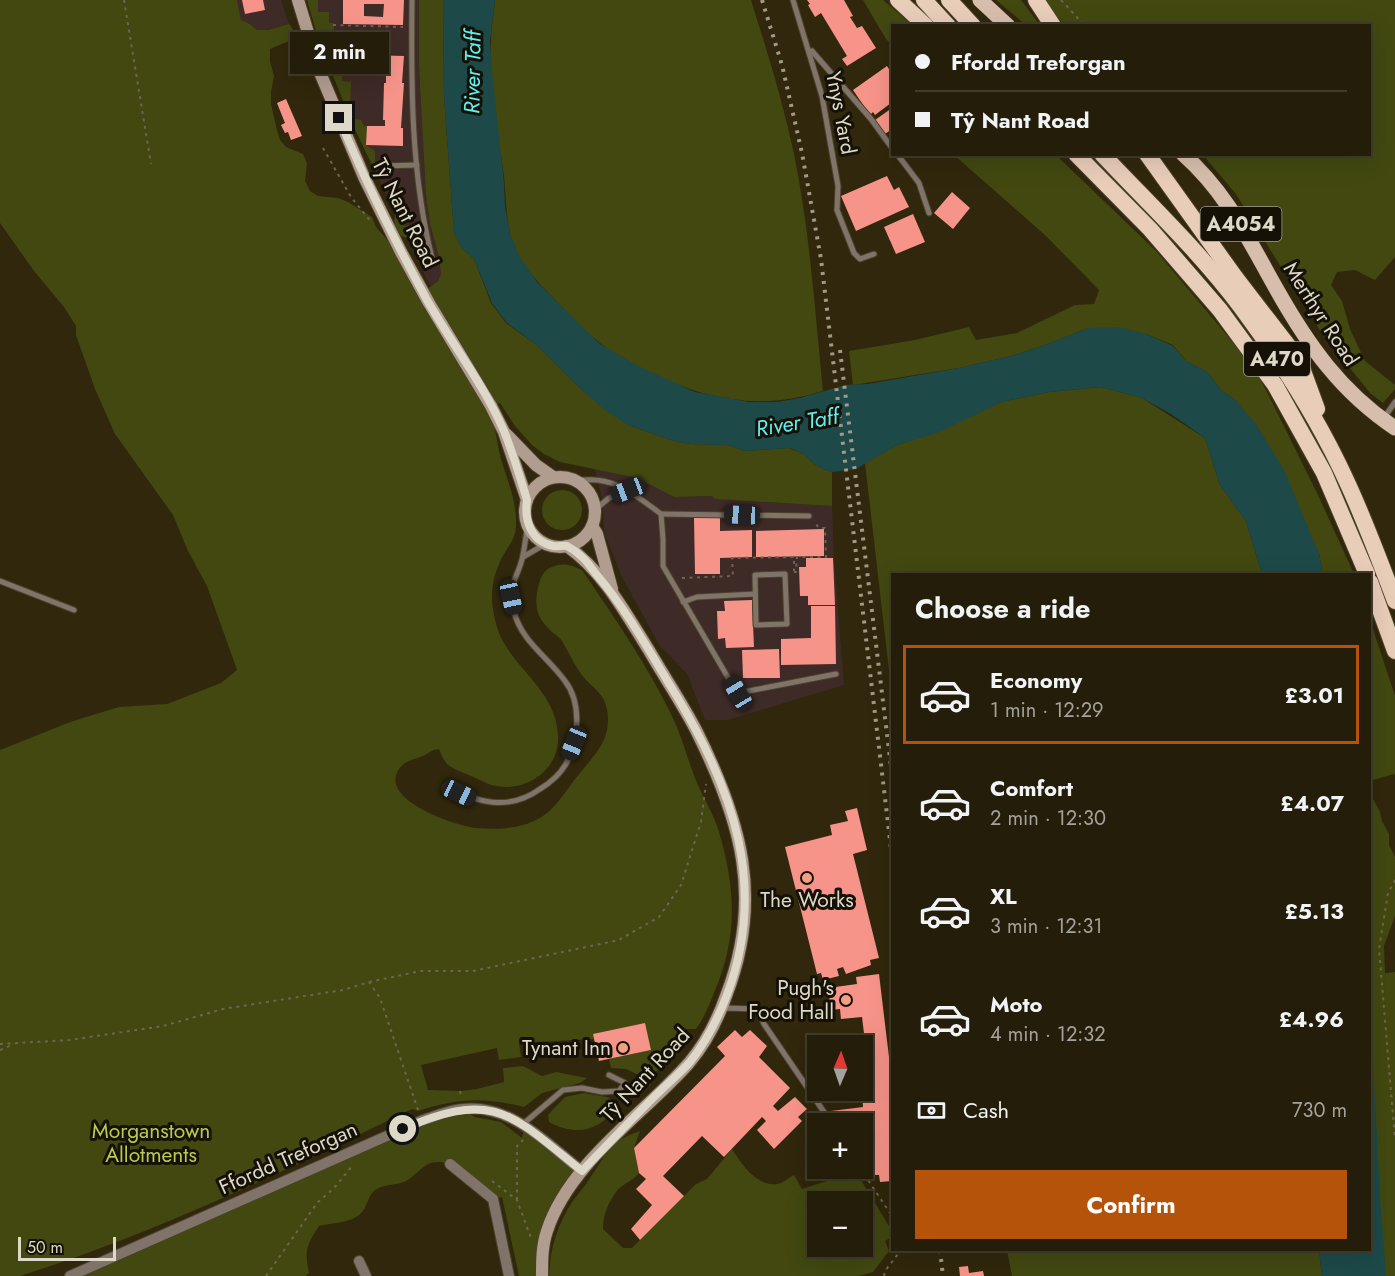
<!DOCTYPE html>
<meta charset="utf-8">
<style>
:root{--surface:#241d09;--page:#2c2612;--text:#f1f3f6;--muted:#a3a29c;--line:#413b2a;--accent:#b45309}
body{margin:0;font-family:Jost,sans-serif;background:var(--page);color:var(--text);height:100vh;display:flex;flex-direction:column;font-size:22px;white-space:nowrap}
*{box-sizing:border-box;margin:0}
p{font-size:20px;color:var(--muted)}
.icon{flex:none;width:33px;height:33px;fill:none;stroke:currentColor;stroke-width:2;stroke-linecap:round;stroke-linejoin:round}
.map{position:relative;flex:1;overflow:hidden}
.drawer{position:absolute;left:891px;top:573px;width:480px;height:678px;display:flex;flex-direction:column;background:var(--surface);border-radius:0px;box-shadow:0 6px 24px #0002,0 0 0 2px var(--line)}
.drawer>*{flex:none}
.hud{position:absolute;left:891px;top:24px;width:480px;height:132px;border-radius:0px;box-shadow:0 6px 24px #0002,0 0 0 2px var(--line);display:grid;align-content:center;height:132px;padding:0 24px;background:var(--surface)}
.needle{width:39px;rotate:2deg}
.buttons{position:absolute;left:807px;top:1035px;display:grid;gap:12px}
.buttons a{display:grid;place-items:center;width:66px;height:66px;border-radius:0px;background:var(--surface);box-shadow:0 6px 24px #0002,0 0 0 2px var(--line);font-size:30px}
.scale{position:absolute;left:18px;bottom:15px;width:98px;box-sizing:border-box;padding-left:6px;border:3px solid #ded8c8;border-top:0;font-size:16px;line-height:21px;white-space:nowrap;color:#ded8c8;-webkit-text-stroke:4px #151106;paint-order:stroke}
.end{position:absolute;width:27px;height:27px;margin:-14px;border:8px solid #ded8c8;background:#111;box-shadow:0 0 0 3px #111}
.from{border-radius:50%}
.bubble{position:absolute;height:42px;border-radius:0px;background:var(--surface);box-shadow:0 6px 24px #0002,0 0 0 2px var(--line);font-size:20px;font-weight:700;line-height:42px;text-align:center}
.car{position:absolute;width:18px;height:36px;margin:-18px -9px;border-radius:8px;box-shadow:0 0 4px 2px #0007;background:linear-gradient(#222 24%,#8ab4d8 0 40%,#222 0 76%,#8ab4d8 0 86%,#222 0)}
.hud b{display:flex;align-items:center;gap:21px;height:57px;font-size:22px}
.hud b+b{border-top:2px solid var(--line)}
.hud i{width:15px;height:15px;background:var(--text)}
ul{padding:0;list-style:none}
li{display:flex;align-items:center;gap:18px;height:99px;margin:0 12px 9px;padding:0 12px;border:3px solid transparent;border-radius:0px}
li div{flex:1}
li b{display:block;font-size:22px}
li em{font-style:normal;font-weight:700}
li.current{border-color:var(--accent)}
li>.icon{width:54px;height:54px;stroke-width:1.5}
h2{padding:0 24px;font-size:27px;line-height:72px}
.pay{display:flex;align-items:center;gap:15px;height:66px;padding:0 24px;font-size:22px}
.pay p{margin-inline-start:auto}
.action{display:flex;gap:12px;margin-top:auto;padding:12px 24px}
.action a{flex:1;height:69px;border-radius:0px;background:var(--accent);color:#fff;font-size:24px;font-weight:700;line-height:69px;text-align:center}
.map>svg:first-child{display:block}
.commercial{fill:#3e2a26}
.green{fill:#424810;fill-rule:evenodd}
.water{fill:#1d4949}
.building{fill:#f79489;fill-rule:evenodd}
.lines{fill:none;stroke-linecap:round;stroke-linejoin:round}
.service-casing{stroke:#4c432a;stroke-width:7}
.minor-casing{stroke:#4c432a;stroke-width:12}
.secondary-casing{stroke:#4c432a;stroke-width:14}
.primary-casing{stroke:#4c432a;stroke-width:16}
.trunk-casing{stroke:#4c432a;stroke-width:18}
.path{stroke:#6d654e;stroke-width:2;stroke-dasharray:3 4.5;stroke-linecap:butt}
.service{stroke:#7f736a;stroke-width:5}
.minor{stroke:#7f736a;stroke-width:10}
.secondary{stroke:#b19d90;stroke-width:12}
.primary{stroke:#d7beac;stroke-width:15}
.trunk{stroke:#e8cdb9;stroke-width:16}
.rail{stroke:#a19a87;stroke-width:4;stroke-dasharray:3 6;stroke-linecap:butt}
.route{stroke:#ded8c8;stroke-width:8}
.poi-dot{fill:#f2a081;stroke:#151106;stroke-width:2}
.labels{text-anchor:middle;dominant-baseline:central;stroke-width:6;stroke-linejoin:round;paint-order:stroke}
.shield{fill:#151106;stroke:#a29c8e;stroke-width:1.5}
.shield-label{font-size:20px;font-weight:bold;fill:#ded8c8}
.street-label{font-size:21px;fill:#ded8c8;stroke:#151106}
.poi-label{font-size:21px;fill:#ded8c8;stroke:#151106;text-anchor:end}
.park-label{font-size:21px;fill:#baca4a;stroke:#151106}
.water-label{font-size:22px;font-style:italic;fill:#60eeee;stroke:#151106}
</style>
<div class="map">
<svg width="1395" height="1276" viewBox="0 0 1395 1276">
<rect width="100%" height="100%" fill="#30270c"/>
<g class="commercial">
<path d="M237 0H281L289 24 268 30H257L250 24 241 20Z"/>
<path d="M307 0H419V66L426 196 430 224 439 257 441 274 438 281 430 286 351 121 318 38Z"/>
<path d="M595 469 637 478 674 497 712 496 715 499 832 506 834 558 844 685 728 720H705L687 674 659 645 621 575 604 532 602 499Z"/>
</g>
<g class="green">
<path d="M0 0H237L241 20 250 24 257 30H268L289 24 298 37 270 49V61L274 76 271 92V104L277 130 280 140 286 147 303 154 307 163 305 181 310 191 318 196 338 198 348 202 372 217 376 227 398 252 423 292 438 281 441 274 439 257 430 224 426 196 419 66V0H443L444 96 454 233 462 248 474 259 491 303 506 323 538 346 581 389 628 425 674 441 691 444 728 445 745 451 789 448 804 454 813 463 823 469 832 472V506L715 499 712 496 674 497 637 478 560 462 544 454 532 445 515 426 500 403 491 406C494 421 496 436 499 451 505 477 517 497 516 525 516 537 510 544 504 554 491 577 489 598 496 624 507 667 560 689 558 741 557 771 525 792 496 786 488 785 479 779 471 776 453 768 446 769 439 749 432 750 429 753 423 756 414 760 405 760 399 769 378 800 455 825 475 828 495 830 520 829 538 819 556 810 567 788 580 773 597 752 612 739 607 709 604 695 596 690 586 680 576 669 570 654 562 641 559 636 553 634 549 629 535 616 534 601 539 584 541 576 544 570 552 567 564 562 571 565 582 570 614 617 646 663 671 714 681 734 687 757 695 778 702 796 714 814 719 832 736 890 738 937 714 993 709 1006 704 1018 696 1029H676L681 1044H686C674 1059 662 1071 643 1077L626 1069 611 1068 609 1059 651 1050 645 1024 595 1039 519 1043 521 1057 499 1060 497 1048 421 1065 428 1090 460 1091 477 1089 504 1082 503 1068 523 1066 542 1076 556 1072 587 1078 580 1083 542 1093 524 1107C483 1097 458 1098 418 1111L412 1109C285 1171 156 1233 20 1276H0V750L70 722 119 707 167 704 221 683 237 670 207 586 188 551 173 515 115 434 95 389 76 335V326L64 307 34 271 0 223Z"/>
<path d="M307 0H318V12H329V23H334V37L339 44 343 45 342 81 351 82 350 107 344 103 318 38Z"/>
<path d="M495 0H751C767 51 783 102 794 154 810 232 815 312 823 391 760 411 705 400 647 371 631 363 614 354 600 343 587 333 575 320 564 309 548 292 531 277 519 257 505 231 507 205 504 177 498 133 489 85 491 41 491 27 494 13 495 0Z"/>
<path d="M863 0H883L912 25 892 26V45L886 39Z"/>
<path d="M996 0H1021L1040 25H1026Z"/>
<path d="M1044 0H1395V257L1375 280 1355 270 1337 272 1331 285 1342 301 1350 329 1365 361 1395 385V389L1383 403 1370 393 1321 332 1236 194 1203 155 1370 154V26L1064 25Z"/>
<path d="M355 119 361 120 364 126H367L366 145 375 151V166L373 167 351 121Z"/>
<path d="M954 155H1056L1157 252 1251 364 1266 390 1318 495 1354 574H1323L1319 554 1236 401 1221 390 1207 372 1186 361 1173 345 1146 334 1088 328 1051 343 1011 356 959 368 853 385 849 351 915 340 969 327 976 340 1017 333 1075 305 1094 304 1099 290 1046 236Z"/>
<path d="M398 214 404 226 421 222 422 236C404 242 392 235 395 215Z"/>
<path d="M1101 387 1142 398 1205 438 1220 485 1246 521 1262 574H892V696L865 463 897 445 937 432 1001 402 1049 392Z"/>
<circle cx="562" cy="510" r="20"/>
<path d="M1370 620 1395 696V775L1394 774 1370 781Z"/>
<path d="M1370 793 1380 812 1382 821 1389 834V845L1395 857V916L1384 946 1385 973 1395 972V1276H1380L1370 1007Z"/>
<path d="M584 1093 607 1097 619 1104C601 1131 577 1137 549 1122L548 1115 565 1097Z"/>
<path d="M461 1109 475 1117 501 1122 522 1138 525 1125 582 1171 553 1214 542 1276H519L502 1197 493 1199C483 1191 460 1168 449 1164 424 1156 420 1175 404 1182 396 1185 385 1184 377 1189 367 1194 368 1209 359 1215 349 1223 331 1223 319 1226 307 1245 304 1250 309 1273L306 1276H65Z"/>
<path d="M640 1131 634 1148 639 1173C633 1181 622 1184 616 1192 608 1203 603 1216 603 1229L623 1248H632L696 1184 707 1179 732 1149C742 1165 759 1190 781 1183 785 1181 790 1177 794 1175L802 1189 846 1175 841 1169H860L859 1177 892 1231V1237L885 1241 889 1251 873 1272 859 1276H549C550 1248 557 1226 572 1202 576 1196 582 1190 586 1184 604 1159 608 1141 640 1131ZM818 1202H862V1246H818Z"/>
<path d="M1007 1250H1319L1322 1276H1012Z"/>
</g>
<g class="water">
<path d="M443 0H495L490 41 492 70 504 184 505 207 510 233 519 256 537 282 600 344 638 366 695 392 749 402H777L800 398 845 385 868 384 959 368 1011 356 1051 343 1088 328 1119 327 1146 334 1173 346 1186 361 1207 372 1221 390 1236 401 1256 424 1284 470 1319 554 1323 574H1262L1246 521 1220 485 1205 438 1171 414 1142 398 1101 387 1049 392 1002 402 937 433 897 445 856 469 832 472 823 469 813 463 804 454 790 448 745 451 728 445 691 444 674 441 628 425 606 411 581 389 538 346 507 323 492 303 474 259 462 248 454 233 444 96Z"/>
<path d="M1370 882 1373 1060 1380 1197 1386 1276H1322L1319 1250H1370Z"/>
</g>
<g class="building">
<path d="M242 0H263L265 10 245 14Z"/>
<path d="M343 0H404L403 25 343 24ZM364 4H384L383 17 364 16Z"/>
<path d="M807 0H844L853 16 850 17 857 28 862 26 876 48 847 66 842 59 847 56 821 13 815 17 808 5 810 4Z"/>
<path d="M367 55 404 56 402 83H404L401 128H403V146L366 145 367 126H385V120H383L384 83H386V76L366 75Z"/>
<path d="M887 66 892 74V97L889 99 891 103 875 115 873 112 870 115 853 90Z"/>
<path d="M286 99 302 136 291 140 288 132 285 133 281 125 285 123 277 103Z"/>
<path d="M892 108V129L885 134 875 120Z"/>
<path d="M887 176 894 190 899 187 909 207 856 231 841 196Z"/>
<path d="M952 192 970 208 953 229 934 213Z"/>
<path d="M913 214 925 242 896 254 884 227Z"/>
<path d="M694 518H720V531L752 530V557L720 558V574H695Z"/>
<path d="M824 529V556L756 557V531Z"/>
<path d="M806 558H833L835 605H808V596H800L799 567H806Z"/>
<path d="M752 600 754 647 726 648 725 638 718 639 717 611H725L724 601Z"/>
<path d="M811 606H835L836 664 781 665V639L811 638Z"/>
<path d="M779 649 780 678H743L742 650Z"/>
<path d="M857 808 867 850 853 854 879 958 870 960 871 965 846 974 843 967 837 969 839 976 823 980 821 973 817 974 785 847 832 835 830 825 848 821 845 811Z"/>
<path d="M879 974 892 1082V1181L880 1182 879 1175H872L862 1161V1124H839L831 1111 863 1107 862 1091 871 1090 862 1017 841 1019 840 1009 831 1010 828 988 857 984 856 977Z"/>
<path d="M645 1023 651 1050 599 1061 593 1034Z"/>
<path d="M735 1030 742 1037 750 1030 767 1046 759 1057 790 1088 773 1106 778 1111 795 1097 807 1109 798 1117 802 1121 774 1149 757 1130 766 1121 762 1117 724 1157 702 1136 663 1176 684 1196 640 1240 631 1229 652 1205 636 1189 646 1179 639 1173 634 1148 725 1056 717 1047Z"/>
<path d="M968 1266 969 1273 983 1271 984 1276H960L959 1267Z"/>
</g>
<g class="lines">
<g class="service-casing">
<g id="service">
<path d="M412 0C411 86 411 174 432 258"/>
<path d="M793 0 822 96 838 186 837 210 854 253 860 259 874 254"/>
<path d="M812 51 871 119 892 148"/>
<path d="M897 154 919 183 929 213"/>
<path d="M380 166 417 165"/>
<path d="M1384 418 1395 402"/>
<path d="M577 481C612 474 635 495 661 514L663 539V566L744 705"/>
<path d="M596 509 609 498 628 490"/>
<path d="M661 514 809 516"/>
<path d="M523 557 547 543"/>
<path d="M785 574 787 624 756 625 755 575Z"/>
<path d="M0 581 74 610"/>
<path d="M683 602 697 597 755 594"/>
<path d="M738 693 836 674"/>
<path d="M445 787C478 802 508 812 540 789 550 783 560 774 566 764 579 740 582 703 565 681 548 657 522 642 514 612 506 583 518 580 523 555 525 545 526 534 528 524"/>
<path d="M722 1008 758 1009 764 1024 824 1112"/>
<path d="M523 1124 563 1090 582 1088 602 1092 619 1091 625 1083 609 1075"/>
</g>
</g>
<g class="minor-casing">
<g id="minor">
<path d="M450 1164 493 1199 509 1276"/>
<path d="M359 1261 366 1276"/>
<path d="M70 1276 423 1120C436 1116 449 1110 463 1109 512 1104 546 1143 582 1171"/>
</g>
</g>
<g class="secondary-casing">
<g id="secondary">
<path d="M298 0 321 75 364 177 401 252 429 303 491 406 504 432 527 500"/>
<path d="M507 435 536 465 553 477"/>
<circle cx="560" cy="512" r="35"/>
<path d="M592 526 597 534 612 589"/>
<path d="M542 1276C542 1261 542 1245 547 1231 569 1163 643 1115 689 1063 705 1044 718 1019 726 996 764 898 741 820 696 730 682 703 665 678 650 652 626 614 604 572 567 546"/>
</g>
</g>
<g class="primary-casing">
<g id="primary">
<path d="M980 0 1008 26"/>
<path d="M1183 154C1228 194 1248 239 1277 290 1308 345 1341 392 1395 428"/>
</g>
</g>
<g class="trunk-casing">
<g id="trunk">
<path d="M898 0 926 26"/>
<path d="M924 0 948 26"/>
<path d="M949 0 973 26"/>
<path d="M1036 0 1053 26"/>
<path d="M1076 154 1150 229 1220 310 1275 385 1324 473 1367 574"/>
<path d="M1102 154C1149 204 1200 252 1241 307 1281 361 1319 420 1347 482 1365 521 1380 561 1395 601"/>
<path d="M1147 154 1235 277 1299 360 1317 409"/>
<path d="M1370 582 1395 651"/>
</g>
</g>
<g class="path">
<path d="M124 0 151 164"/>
<path d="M1061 0 1085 26"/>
<path d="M333 25 403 27"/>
<path d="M323 148 351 197 372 223"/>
<path d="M794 572H796L797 557H826L825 528H819L815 523"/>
<path d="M682 578 733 576 732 558 794 557V571"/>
<path d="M1395 880 1388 893 1379 949 1395 1139"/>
<path d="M369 982 421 971H473L619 940 659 917 681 885 701 822 706 784"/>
<path d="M0 1044 70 1040 163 1026 223 1009 343 990 369 982 380 998 418 1110"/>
<path d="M0 1050 14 1044"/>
<path d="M633 1082 644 1081 650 1085"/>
<path d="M460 1091 461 1097"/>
<path d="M860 1168 892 1216"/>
<path d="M492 1181 517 1200 531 1238"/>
<path d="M517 1200V1146L523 1140"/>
<path d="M266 1276 317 1203 334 1188 353 1165"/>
<path d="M884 1276 885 1271 901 1250"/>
</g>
<use href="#service" class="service"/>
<use href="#minor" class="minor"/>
<use href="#secondary" class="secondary"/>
<use href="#primary" class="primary"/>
<use href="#trunk" class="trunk"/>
<g class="rail">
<path d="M762 0 782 65 802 153 821 259 892 857"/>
<path d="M840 350 892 775"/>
<path d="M940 1250 943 1276"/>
</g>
</g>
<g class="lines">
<path class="route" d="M339 118C365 181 395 241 427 300 452 344 484 385 504 431 513 453 520 477 527 500 524 521 531 541 553 546 557 547 563 545 567 546 571 548 578 553 582 557 587 561 591 568 596 574 627 610 651 654 676 695 733 789 768 886 727 995 718 1018 706 1042 690 1062 679 1074 666 1085 654 1097 630 1121 606 1146 582 1171 511 1114 495 1089 403 1129"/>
</g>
<g class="poi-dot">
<circle cx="807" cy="878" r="6"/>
<circle cx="846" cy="1000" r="6"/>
<circle cx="623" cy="1048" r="6"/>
</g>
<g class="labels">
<g class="shield">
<rect x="1200.5" y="207" width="81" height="34" rx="4.5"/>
<rect x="1244" y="342" width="66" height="34" rx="4.5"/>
</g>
<g class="shield-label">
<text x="1241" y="224">A4054</text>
<text x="1277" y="359">A470</text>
</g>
<g class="street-label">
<text transform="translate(841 113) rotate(79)">Ynys Yard</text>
<text transform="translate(405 213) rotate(63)">Tŷ Nant Road</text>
<text transform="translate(1321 314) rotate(57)">Merthyr Road</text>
<text transform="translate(645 1075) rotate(-47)">Tŷ Nant Road</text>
<text transform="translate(288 1158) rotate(-24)">Ffordd Treforgan</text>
</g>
<g class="poi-label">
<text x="807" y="900" text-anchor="middle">The Works</text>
<text x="834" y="988">Pugh's<tspan x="834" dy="24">Food Hall</tspan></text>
<text x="611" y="1048">Tynant Inn</text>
</g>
<g class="park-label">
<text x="151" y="1131">Morganstown<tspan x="151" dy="24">Allotments</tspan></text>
</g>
<g class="water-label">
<text transform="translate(472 72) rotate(-89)">River Taff</text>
<text transform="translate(797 422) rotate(-9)">River Taff</text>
</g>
</g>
</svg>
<div class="buttons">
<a><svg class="needle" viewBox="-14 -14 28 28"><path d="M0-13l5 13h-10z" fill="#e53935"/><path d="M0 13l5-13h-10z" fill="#a3a29c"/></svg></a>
<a>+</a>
<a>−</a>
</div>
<div class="scale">50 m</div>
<i class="end from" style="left:403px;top:1129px"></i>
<i class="end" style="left:339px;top:118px"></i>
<div class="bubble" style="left:290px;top:32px;width:99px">2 min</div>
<i class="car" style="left:628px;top:490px;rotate:249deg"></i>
<i class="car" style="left:742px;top:515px;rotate:273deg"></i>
<i class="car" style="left:511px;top:597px;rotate:168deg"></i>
<i class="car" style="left:738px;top:693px;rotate:329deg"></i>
<i class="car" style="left:574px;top:743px;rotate:202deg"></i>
<i class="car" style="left:459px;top:793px;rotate:115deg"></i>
<div class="hud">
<b><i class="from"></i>Ffordd Treforgan</b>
<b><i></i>Tŷ Nant Road</b>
</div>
<section class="drawer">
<h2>Choose a ride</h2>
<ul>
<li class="current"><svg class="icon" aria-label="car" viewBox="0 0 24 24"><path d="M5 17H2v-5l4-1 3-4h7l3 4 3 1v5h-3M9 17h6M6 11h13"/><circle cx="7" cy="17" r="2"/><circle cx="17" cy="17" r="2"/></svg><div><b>Economy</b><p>1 min · 12:29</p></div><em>£3.01</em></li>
<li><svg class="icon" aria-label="car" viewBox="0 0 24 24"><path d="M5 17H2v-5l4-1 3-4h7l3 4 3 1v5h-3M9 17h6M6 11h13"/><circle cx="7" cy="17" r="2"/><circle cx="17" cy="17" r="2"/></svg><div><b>Comfort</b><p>2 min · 12:30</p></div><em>£4.07</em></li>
<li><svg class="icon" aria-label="car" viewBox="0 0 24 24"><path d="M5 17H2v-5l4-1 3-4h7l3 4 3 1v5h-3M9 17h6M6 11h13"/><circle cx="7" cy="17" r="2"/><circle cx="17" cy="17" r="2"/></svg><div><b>XL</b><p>3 min · 12:31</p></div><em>£5.13</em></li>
<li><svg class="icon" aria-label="car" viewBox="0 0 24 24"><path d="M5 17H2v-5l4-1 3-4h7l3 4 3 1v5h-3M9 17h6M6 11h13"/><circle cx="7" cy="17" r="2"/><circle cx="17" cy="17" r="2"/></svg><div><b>Moto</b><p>4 min · 12:32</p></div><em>£4.96</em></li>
</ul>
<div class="pay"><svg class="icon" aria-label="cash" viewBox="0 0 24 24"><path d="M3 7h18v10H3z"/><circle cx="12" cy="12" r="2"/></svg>Cash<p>730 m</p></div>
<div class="action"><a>Confirm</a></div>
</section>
</div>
